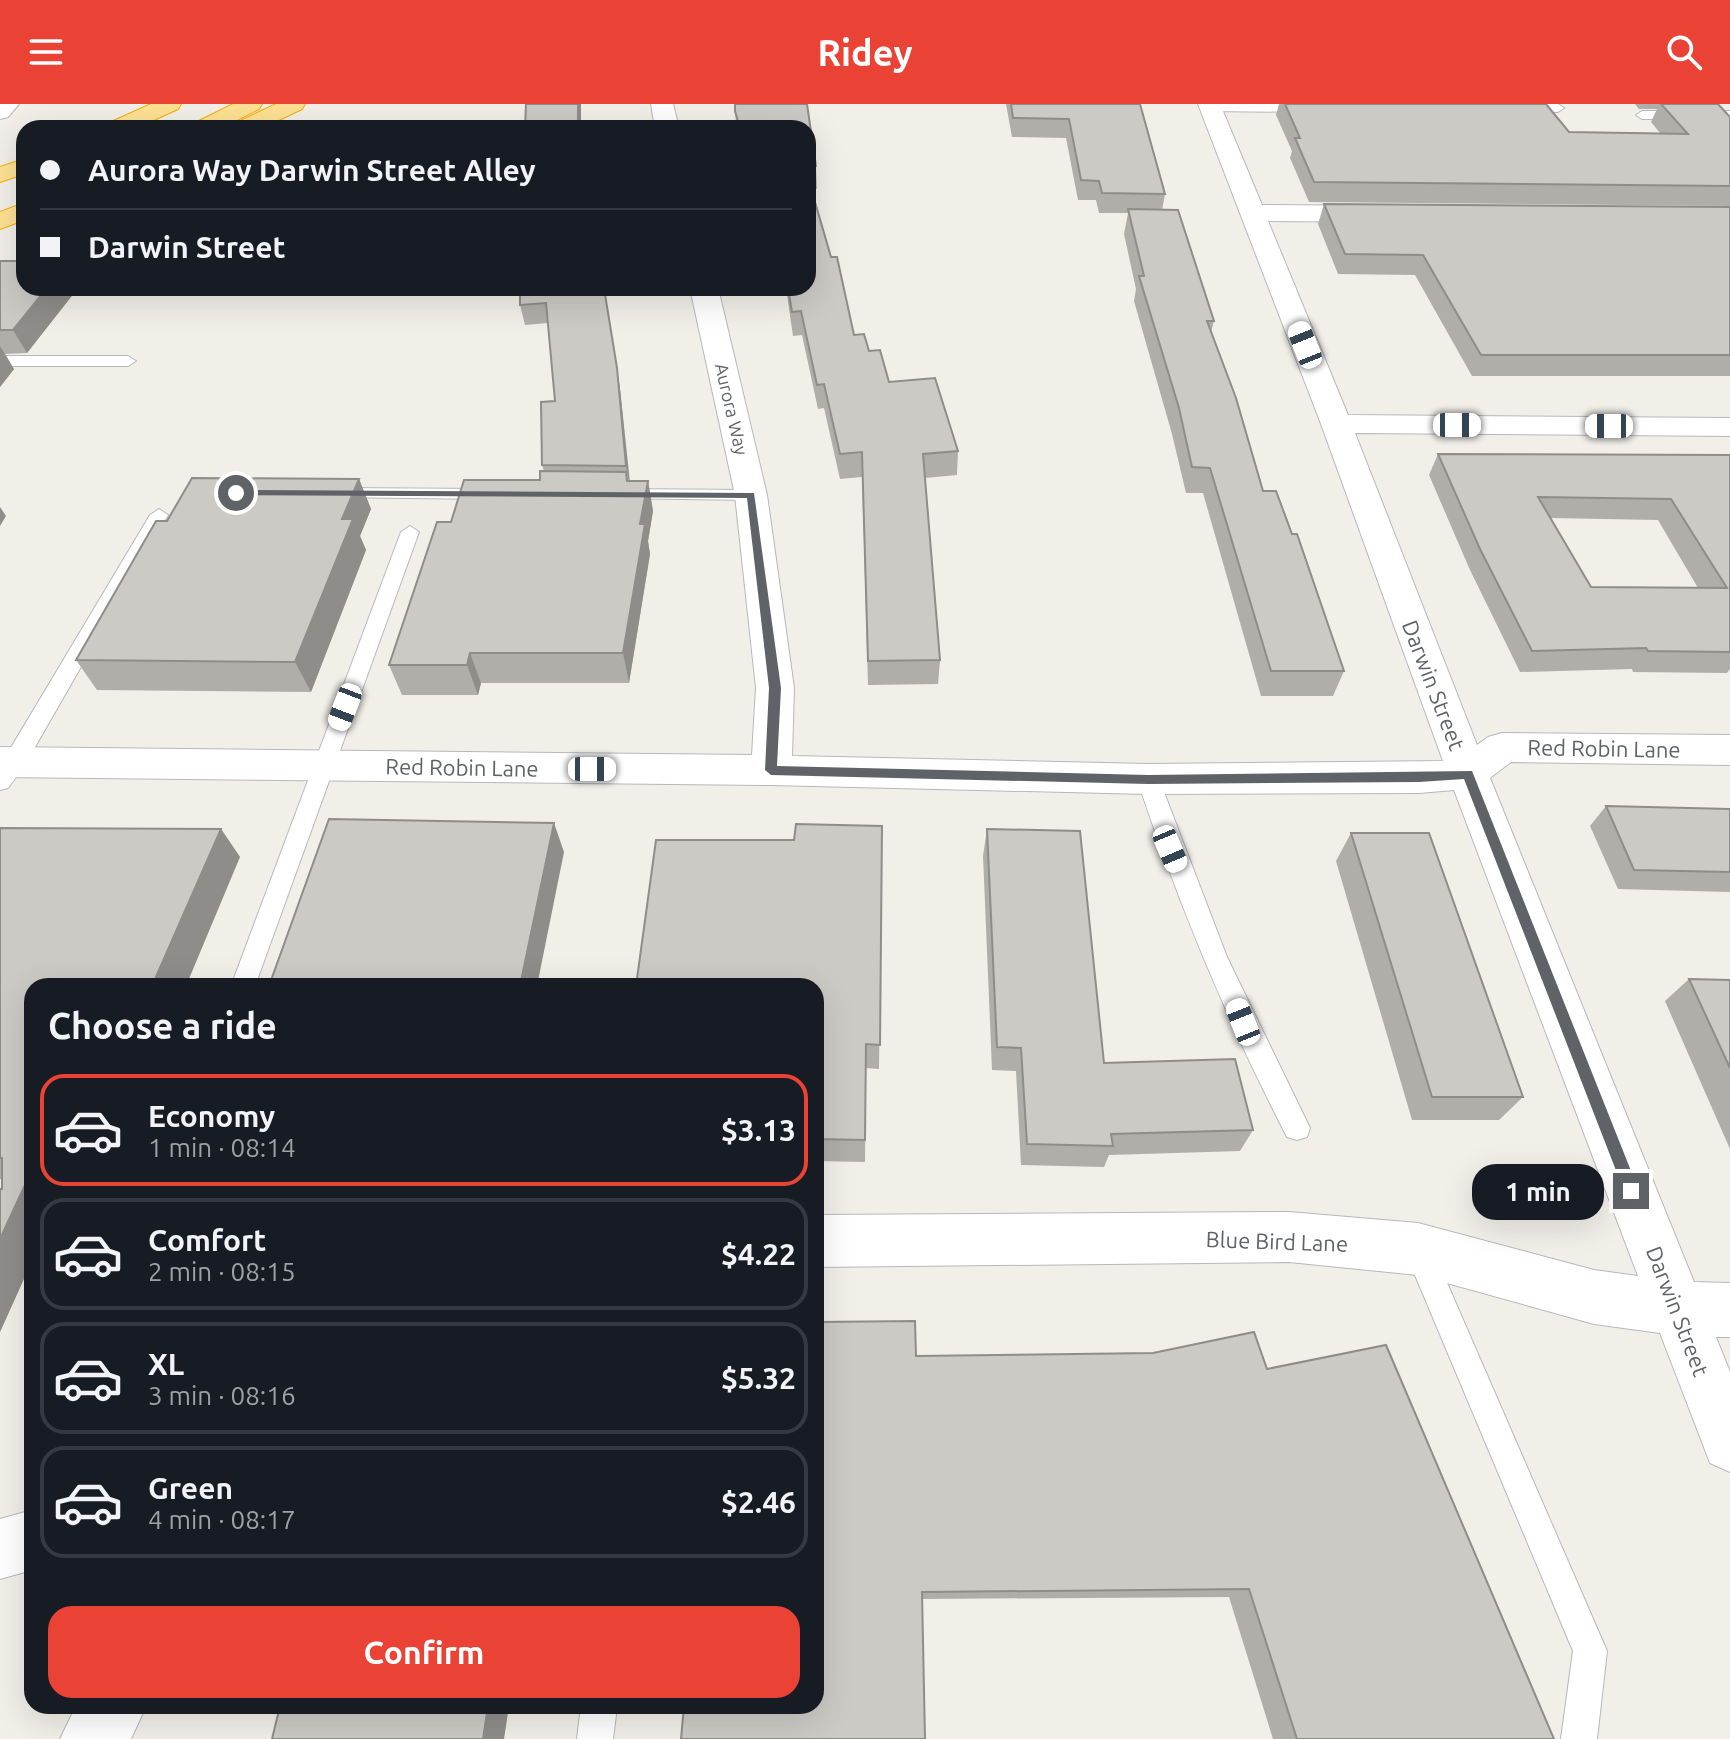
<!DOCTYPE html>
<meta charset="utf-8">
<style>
:root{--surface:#171b24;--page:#20242c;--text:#f1f3f6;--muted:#9ea1a6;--line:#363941;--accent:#ea4335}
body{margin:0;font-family:Ubuntu,sans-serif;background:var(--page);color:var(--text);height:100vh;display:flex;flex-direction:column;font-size:30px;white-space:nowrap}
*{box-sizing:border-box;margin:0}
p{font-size:26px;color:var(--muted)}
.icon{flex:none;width:44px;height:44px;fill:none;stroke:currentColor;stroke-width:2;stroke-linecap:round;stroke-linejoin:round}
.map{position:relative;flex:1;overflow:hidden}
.details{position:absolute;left:24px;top:874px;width:800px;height:736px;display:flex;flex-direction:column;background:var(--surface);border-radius:24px;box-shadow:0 8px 32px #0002}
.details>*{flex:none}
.banner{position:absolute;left:16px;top:16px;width:800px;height:176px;border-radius:24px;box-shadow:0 8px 32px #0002;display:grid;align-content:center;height:176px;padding:0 24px;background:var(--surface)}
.end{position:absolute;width:36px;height:36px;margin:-18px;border:10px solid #5f6368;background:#fff;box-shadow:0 0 0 4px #fff}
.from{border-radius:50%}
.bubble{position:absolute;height:56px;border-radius:24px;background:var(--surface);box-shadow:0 8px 32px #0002;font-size:26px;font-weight:700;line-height:56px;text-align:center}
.car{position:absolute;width:24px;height:48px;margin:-24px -12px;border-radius:10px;box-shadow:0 0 6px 2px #0007;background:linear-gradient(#fff 24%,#345 0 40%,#fff 0 76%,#345 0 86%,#fff 0)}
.banner b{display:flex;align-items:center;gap:28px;height:76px;font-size:30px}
.banner b+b{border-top:2px solid var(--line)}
.banner i{width:20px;height:20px;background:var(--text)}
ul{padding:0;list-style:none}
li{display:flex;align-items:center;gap:24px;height:112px;margin:0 16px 12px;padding:0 8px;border:4px solid var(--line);border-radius:24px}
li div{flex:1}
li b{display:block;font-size:30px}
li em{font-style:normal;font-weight:700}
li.on{border-color:var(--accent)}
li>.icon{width:72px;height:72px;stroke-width:1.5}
h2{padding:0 24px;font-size:36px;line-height:96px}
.action{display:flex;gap:16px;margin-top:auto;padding:16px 24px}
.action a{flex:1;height:92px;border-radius:24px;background:var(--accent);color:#fff;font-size:32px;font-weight:700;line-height:92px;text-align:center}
header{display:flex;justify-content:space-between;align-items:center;height:104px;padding:0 24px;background:var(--accent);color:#fff;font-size:36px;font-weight:700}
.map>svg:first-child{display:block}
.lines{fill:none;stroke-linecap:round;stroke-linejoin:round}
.lane-casing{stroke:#b5b8bc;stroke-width:2}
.street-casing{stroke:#b5b8bc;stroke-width:2}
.highway-casing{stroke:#f9ab00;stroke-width:2}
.lane{fill:#fff;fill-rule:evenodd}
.street{fill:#fff;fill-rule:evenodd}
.highway{fill:#fde293;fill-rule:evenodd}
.wall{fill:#afaea9;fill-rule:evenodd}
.shaded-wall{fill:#8f8d8a}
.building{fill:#cccac5;stroke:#8f8d8a;stroke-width:2;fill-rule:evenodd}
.route{fill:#5f6368}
.labels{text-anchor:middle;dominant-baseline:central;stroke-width:8;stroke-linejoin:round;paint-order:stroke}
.far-street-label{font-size:18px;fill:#5f6368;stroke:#fff}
.street-label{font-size:22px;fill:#5f6368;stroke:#fff}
</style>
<header><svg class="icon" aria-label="menu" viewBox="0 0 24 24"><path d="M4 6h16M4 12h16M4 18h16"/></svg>Ridey<svg class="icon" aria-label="search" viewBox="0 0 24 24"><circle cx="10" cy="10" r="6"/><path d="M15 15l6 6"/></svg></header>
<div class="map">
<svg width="1730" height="1635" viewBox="0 0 1730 1635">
<rect width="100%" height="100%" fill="#f1efe8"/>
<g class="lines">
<g class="lane-casing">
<g id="lane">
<path d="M1211 0H1311L1317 4 1311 8 1207 7 1205 4Z"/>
<path d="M1516 0H1558L1564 4 1558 8 1512 7 1510 4Z"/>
<path d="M1730 7V15H1642L1636 11 1642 7Z"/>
<path d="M0 252H128L136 257 128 262H0Z"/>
<path d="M334 384 490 385 499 390 490 395 328 393 325 389 328 385Z"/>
<path d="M618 385 751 386 760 391 751 396 612 394 609 390Z"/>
<path d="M159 405 168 411 23 664 8 684 0 686V662L150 411Z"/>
<path d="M410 422 419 428 255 882H231L401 428Z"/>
<path d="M1148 667 1156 669 1159 675 1227 853 1310 1024 1307 1033 1297 1036 1287 1033C1227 917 1178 799 1137 675L1140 669Z"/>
<path d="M1418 1131 1428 1135 1607 1547 1597 1635H1561L1573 1547 1404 1145 1408 1135Z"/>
<path d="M581 1602H617L613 1635H577Z"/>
</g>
</g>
<g class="street-casing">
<g id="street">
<path d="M0 0H19L8 13 0 15Z"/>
<path d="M651 0H673L679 24H655Z"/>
<path d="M1198 0H1220L1262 101 1382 102 1391 105 1395 110 1391 115 1382 118 1268 117 1348 311 1730 314V332L1355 329 1477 641 1488 633 1502 629 1730 631V661L1511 658 1490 674 1694 1178 1730 1179V1233H1716L1730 1268V1368L1710 1359 1660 1229 1594 1220 1418 1171 1289 1158 816 1163V1111L1289 1108 1418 1119 1594 1166 1638 1172 1454 686 1419 689 1148 690 771 681 0 673V643L752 651 756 584 735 391 690 184H718L767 391 794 584 792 652 1148 660 1443 657 1321 320Z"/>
<path d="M32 1406V1466L0 1475V1415Z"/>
<path d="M76 1602H146L131 1635H60Z"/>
</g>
</g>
<g class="highway-casing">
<g id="highway">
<path d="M151 0H181L178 5 136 24H105L109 19Z"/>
<path d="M233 0H262L259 5 221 24H191L195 19Z"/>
<path d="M276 0H305L302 5 262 24H232L236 19Z"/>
<path d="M24 55V70L0 78V63Z"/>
<path d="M24 99V116L0 125V108Z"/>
</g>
</g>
<use href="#lane" class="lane"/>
<use href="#street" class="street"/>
<use href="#highway" class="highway"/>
</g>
<g class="wall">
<path d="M735 0H807L816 62 817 85H811L831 153H837L854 231 864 230 869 247 880 246 889 278 935 274 958 347 957 371 925 374 940 556 938 580 868 581 862 373 840 375 824 304 818 305 802 231 793 232 786 184H808V24H736Z"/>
<path d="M1006 0H1140L1165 90 1162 106 1214 217 1211 228 1263 387 1292 430 1344 567 1333 592H1261L1203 389H1186L1172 330 1134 197 1136 185 1124 130 1128 109H1099L1096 96H1078L1066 34 1012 33Z"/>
<path d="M1279 0H1546L1569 28 1660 29 1651 18 1657 5H1639L1635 0H1718L1730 13V102L1309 98 1290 54 1292 47 1276 11Z"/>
<path d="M1324 100 1730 103V272H1472L1415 171 1338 170 1318 120Z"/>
<path d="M0 157 24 184H78L27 249 5 250 14 265 0 283Z"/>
<path d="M604 184 620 285 630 377H648L653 407 648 437 650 450 629 579H481L478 591H402L389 561 451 418 540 376 544 367 542 361 555 297 548 219 525 221 520 201Z"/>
<path d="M1438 350 1730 351V565L1727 569 1633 568 1632 565 1520 568 1470 466 1429 371ZM1550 414 1658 416 1698 484 1591 483Z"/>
<path d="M359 375 371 405 360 432 366 446 311 588 97 586 76 556 167 417Z"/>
<path d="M1606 702 1730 705V788L1618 785 1590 722Z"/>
<path d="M882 722 879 965 866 964 865 1058 816 1057V882L794 736Z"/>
<path d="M0 724 221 725 240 753 32 882V1157L0 1228V1085H2V1075H0Z"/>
<path d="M987 725 1104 959 1253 1026 1240 1047 1109 1051 1104 1063 1021 1061 1016 967 992 966 983 752Z"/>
<path d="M1351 729 1523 993 1499 1016H1412L1336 757Z"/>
<path d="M1689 875 1730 876V1045L1665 897Z"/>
<path d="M916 1252 1267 1265 1554 1635H1273L1229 1493 922 1495Z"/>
</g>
<g class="shaded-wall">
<rect x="578" y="0" width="3" height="24"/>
<path d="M47 184H78L27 249 13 226Z"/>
<path d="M604 184 620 285 630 383 626 362Z"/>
<path d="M0 242 14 265 0 283Z"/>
<path d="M359 375 371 405 360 432 366 446 311 588 295 558 342 415Z"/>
<path d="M648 377 653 407 648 437 650 450 629 579 623 549 640 420Z"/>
<path d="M0 403 6 412 0 422Z"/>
<path d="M470 549 481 579 478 591 467 561Z"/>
<path d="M554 719 564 748 537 882H520Z"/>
<path d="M221 725 240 753 186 882H152Z"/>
<path d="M32 1066V1157L0 1228V1135Z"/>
<path d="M488 1602H509L504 1635H483Z"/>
</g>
<g class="building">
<path d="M526 0H578V24H525Z"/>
<path d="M735 0H807L816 62 808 63V24H740L735 7Z"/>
<path d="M1011 0H1140L1165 90 1102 89 1099 77 1081 76 1069 15 1013 14Z"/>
<path d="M1285 0H1546L1569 28 1688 30 1661 0H1718L1730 13V82L1314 78 1295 34H1300Z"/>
<path d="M808 74 831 153H837L854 231 864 230 869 247 880 246 889 278 935 274 958 347 923 350 940 556 868 557 862 348 840 350 824 280 817 281 801 207 792 208 788 184H808Z"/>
<path d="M1324 100 1730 103V251H1481L1423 151 1345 150Z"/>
<path d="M1128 105 1178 106 1214 217H1207L1236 294 1263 387H1276L1292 430H1297L1344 567H1271L1210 364 1192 363 1179 304 1139 172H1144Z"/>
<path d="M0 157H24V184H47L13 226H0Z"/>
<path d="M520 184H604L617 264 626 362 542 361 541 298 555 297 546 199 520 201Z"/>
<path d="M1438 350 1730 351V548L1648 547 1646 544 1532 547 1480 445ZM1538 393 1671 395 1727 484 1591 483Z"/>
<path d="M540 367 626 368 627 377H648L640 420H645L623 549H470L467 561H389L437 418H451L464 376H540Z"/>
<path d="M192 374 359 375 342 415H353L295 558 76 556 156 417H167Z"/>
<path d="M1606 702 1730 705V768L1634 766Z"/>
<path d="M329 715 554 719 520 882H269Z"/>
<path d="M796 720 882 722 880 941 866 940 865 1036 816 1035V882H636L656 736H794Z"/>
<path d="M0 724 221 725 152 882H32V1066L0 1135V1085H2V1054H0Z"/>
<path d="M987 725 1080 727 1104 959 1235 955 1253 1026 1111 1030 1113 1042 1027 1040 1021 944 997 943Z"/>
<path d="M1351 729H1429L1523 993H1432Z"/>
<path d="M1689 875 1730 876V964Z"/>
<path d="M915 1217 916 1252 1153 1249 1254 1228 1267 1265 1386 1241 1554 1635H1297L1249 1485 922 1488 925 1635H681L684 1602H816V1218Z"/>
<path d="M280 1602H488L483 1635H272Z"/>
</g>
<path class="route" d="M236 386 754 389 781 584 777 662 1148 671 1472 667 1639 1087 1637 1092 1631 1094 1624 1087 1464 675 1419 678 1148 680 771 671 765 666 769 584 747 394 232 391Z"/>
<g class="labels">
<g class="far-street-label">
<text transform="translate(732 305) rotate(77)">Aurora Way</text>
</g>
<g class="street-label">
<text transform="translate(1434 581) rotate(69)">Darwin Street</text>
<text transform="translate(1604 644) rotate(1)">Red Robin Lane</text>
<text transform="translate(462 663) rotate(1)">Red Robin Lane</text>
<text transform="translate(1277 1137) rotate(2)">Blue Bird Lane</text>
<text transform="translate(1678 1207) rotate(69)">Darwin Street</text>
</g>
</g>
</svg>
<i class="end from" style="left:236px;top:389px"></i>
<i class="end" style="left:1631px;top:1087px"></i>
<div class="bubble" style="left:1472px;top:1060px;width:132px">1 min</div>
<i class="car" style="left:1305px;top:241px;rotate:338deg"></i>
<i class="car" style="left:1457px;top:321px;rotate:90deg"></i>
<i class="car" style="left:1609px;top:322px;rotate:270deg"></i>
<i class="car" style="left:345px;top:603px;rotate:201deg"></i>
<i class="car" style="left:592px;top:665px;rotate:90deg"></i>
<i class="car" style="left:1170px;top:745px;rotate:157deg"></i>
<i class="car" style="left:1243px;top:918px;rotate:338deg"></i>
<div class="banner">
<b><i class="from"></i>Aurora Way Darwin Street Alley</b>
<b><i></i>Darwin Street</b>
</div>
<section class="details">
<h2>Choose a ride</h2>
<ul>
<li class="on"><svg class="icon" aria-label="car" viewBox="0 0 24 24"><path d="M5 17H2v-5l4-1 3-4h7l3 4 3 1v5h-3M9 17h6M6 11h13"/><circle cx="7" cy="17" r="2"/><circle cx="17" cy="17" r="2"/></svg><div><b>Economy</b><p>1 min · 08:14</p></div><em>$3.13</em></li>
<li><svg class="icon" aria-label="car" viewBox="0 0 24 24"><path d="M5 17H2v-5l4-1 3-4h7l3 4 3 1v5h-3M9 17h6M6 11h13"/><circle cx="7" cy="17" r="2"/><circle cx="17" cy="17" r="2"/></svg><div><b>Comfort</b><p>2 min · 08:15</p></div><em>$4.22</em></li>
<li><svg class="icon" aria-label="car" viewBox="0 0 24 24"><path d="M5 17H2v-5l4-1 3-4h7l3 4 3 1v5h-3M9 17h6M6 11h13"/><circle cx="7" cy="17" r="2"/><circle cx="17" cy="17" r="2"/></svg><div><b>XL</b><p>3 min · 08:16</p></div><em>$5.32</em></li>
<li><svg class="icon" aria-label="car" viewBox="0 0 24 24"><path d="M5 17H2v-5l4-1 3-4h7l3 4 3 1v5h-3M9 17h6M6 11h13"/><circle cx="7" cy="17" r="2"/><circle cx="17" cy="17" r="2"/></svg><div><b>Green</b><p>4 min · 08:17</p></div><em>$2.46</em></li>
</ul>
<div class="action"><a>Confirm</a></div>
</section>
</div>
